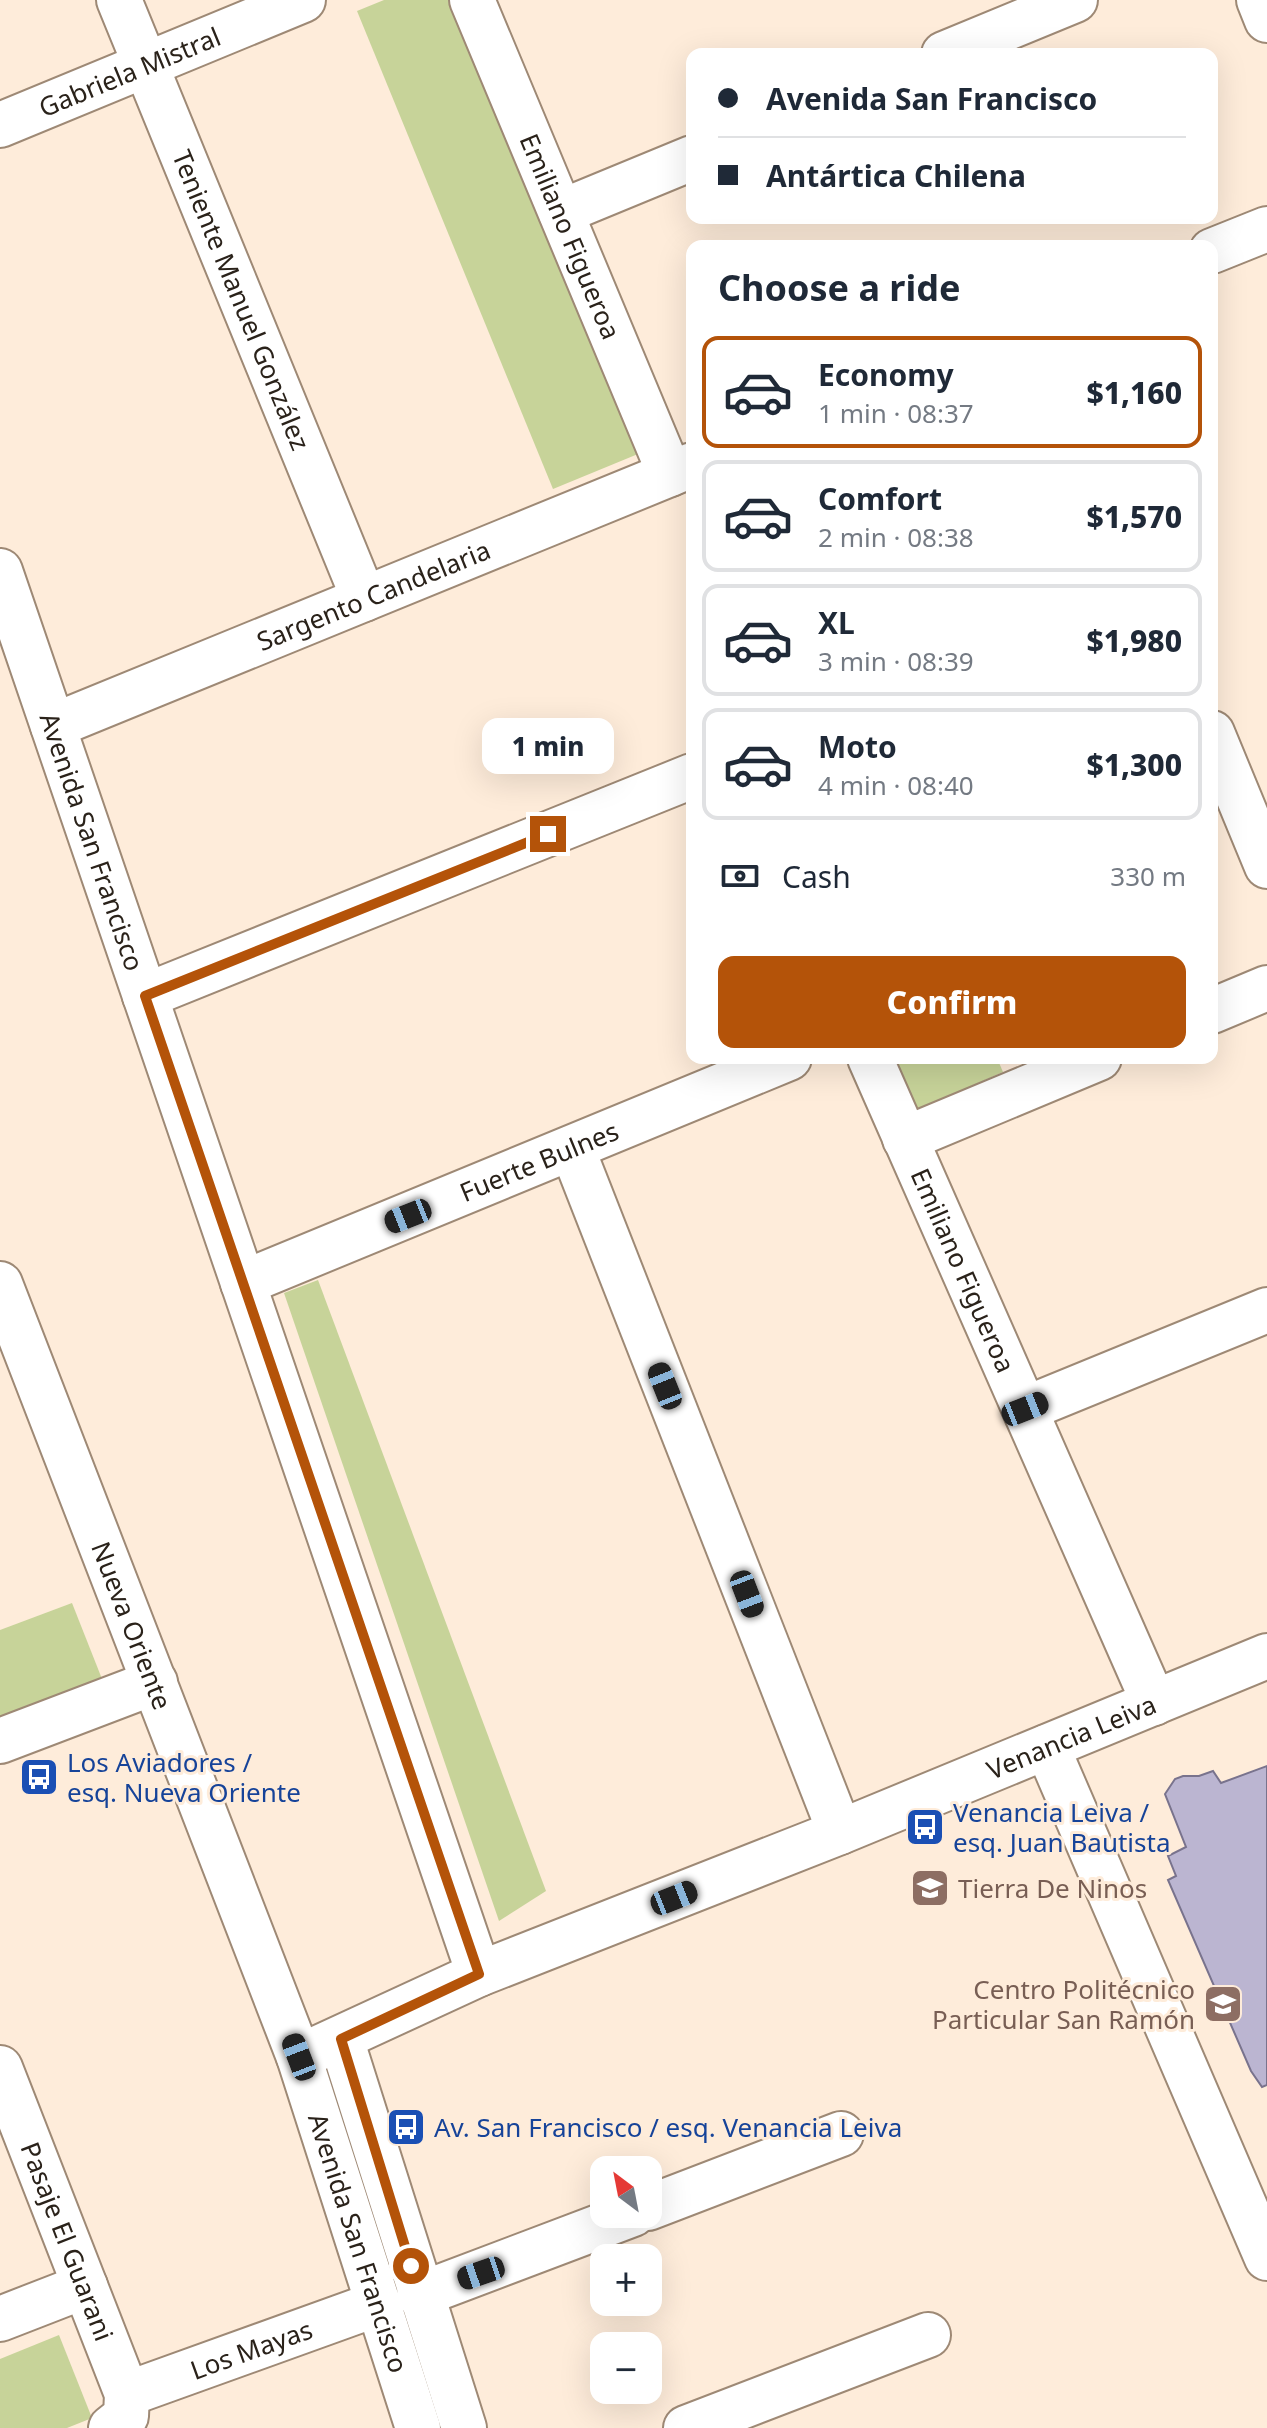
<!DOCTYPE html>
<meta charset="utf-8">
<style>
:root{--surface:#fff;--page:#f6f6f7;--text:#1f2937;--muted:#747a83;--line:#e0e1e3;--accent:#b45309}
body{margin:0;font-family:"Noto Sans",sans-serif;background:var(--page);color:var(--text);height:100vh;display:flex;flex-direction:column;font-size:30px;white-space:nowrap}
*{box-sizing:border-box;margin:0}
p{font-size:26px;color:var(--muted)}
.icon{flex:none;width:44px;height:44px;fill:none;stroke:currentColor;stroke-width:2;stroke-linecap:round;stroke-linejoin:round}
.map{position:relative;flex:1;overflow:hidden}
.details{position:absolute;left:686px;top:240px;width:532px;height:824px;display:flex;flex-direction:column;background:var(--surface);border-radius:16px;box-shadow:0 8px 32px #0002}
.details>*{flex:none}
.guide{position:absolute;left:686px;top:48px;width:532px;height:176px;border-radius:16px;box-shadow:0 8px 32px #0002;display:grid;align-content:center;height:176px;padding:0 32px;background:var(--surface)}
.needle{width:52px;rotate:328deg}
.tools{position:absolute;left:590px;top:2156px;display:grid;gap:16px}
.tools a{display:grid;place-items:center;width:72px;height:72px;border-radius:16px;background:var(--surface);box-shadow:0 8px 32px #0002;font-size:40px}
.end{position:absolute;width:36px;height:36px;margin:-18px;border:10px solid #b45309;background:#fff;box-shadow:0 0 0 4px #fff}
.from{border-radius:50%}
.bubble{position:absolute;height:56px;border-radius:16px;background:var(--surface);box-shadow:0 8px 32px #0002;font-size:26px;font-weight:800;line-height:56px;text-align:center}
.car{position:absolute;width:24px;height:48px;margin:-24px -12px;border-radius:10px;box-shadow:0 0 6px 2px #0007;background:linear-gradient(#222 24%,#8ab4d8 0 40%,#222 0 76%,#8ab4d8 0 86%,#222 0)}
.guide b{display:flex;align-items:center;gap:28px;height:76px;font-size:30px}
.guide b+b{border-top:2px solid var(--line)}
.guide i{width:20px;height:20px;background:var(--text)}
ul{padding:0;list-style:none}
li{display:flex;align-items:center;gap:24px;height:112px;margin:0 16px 12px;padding:0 16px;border:4px solid var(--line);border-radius:16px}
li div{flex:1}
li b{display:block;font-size:30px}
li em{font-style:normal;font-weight:800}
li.selected{border-color:var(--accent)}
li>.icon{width:72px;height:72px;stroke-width:1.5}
h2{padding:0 32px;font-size:36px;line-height:96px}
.pay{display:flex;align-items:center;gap:20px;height:88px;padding:0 32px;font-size:30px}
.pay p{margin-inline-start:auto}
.primary-button{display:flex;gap:16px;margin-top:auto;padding:16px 32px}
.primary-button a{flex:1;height:92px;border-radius:16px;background:var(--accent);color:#fff;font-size:32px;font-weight:800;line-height:92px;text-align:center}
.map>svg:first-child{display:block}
.green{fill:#c7d399}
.building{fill:#bbb5d1;stroke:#79738d;stroke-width:2}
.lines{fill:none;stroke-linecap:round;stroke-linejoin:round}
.minor-casing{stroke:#9e8975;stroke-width:48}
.major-casing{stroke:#9e8975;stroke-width:48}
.minor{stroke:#fff;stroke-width:44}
.major{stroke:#fff;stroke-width:44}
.route{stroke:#b45309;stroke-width:10}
.labels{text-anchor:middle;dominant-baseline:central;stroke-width:6;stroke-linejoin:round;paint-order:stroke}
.street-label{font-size:26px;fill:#2a221a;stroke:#feecda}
.transit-label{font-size:26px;fill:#164399;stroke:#feecda;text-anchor:start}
.education-label{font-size:26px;fill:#785e54;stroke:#feecda;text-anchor:start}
</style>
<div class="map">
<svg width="1267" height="2428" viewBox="0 0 1267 2428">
<rect width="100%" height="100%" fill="#feecda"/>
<g class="green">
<path d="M384 0H451L638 454 553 489 357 11Z"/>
<path d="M895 1058H997L1003 1072 917 1110Z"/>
<path d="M318 1280 546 1891 499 1921 284 1293Z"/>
<path d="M72 1603 104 1684 0 1723V1630Z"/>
<path d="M59 2335 92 2418 67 2428H0V2359Z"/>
</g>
<path class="building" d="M1267 1766V2085L1262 2087 1251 2071 1168 1880 1176 1876 1168 1856 1186 1847 1165 1794 1175 1779 1183 1776H1199L1213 1771 1221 1783Z"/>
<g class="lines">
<g class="minor-casing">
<g id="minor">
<path id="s1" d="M119 0 364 599"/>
<path id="s2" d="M472 0 670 474"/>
<path d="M1259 0 1267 20"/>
<path d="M944 54 1075 0"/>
<path id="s3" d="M0 125 303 0"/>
<path d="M561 212 692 158"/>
<path d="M1212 251 1267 229"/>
<path id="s4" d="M53 726 692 465"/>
<path d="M1212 733 1267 866"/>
<path d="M145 996 692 776"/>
<path d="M1212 1011 1267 988"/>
<path id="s5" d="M870 1058 1154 1703"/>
<path d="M905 1139 1099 1058"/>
<path d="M572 1148 840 1832"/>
<path id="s6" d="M243 1283 789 1058"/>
<path d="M1025 1409 1267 1310"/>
<path d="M0 1741 155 1682"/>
<path d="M1047 1747 1267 2258"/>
<path id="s7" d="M479 1974 840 1832 1267 1656"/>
<path id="s8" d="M0 2068 127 2394 126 2416 111 2428"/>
<path d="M648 2208 841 2134"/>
<path d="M419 2295 633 2214"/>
<path d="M0 2319 85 2286"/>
<path id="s9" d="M127 2394 377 2304"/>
<path d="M686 2428 928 2335"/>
</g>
</g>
<g class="major-casing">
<g id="major">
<path id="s10" d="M0 571 479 1974 299 2057"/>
<path id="s11" d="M0 1284 299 2057 418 2428"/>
<path d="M341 2039 464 2428"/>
</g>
</g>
<use href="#minor" class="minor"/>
<use href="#major" class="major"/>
</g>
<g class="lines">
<path class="route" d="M411 2266 341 2039 479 1974 145 996 548 834"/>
</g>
<defs>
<g id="bus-square" transform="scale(2)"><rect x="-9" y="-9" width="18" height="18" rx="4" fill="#1a4fb4" stroke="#feecda"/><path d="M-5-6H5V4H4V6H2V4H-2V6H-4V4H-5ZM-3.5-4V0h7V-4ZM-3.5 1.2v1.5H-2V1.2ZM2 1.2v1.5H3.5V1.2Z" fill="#fff"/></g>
<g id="school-square" transform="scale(2)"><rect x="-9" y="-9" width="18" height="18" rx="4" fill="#8d6e63" stroke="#feecda"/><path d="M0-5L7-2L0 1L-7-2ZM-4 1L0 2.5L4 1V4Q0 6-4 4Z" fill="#fff"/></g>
</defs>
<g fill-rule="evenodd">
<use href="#bus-square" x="39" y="1777"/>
<use href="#bus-square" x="925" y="1827"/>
<use href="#school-square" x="930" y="1888"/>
<use href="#school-square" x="1223" y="2004"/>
<use href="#bus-square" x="406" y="2127"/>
</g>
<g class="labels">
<g class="street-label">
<text stroke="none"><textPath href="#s3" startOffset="140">Gabriela Mistral</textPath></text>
<text stroke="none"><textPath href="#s2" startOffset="256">Emiliano Figueroa</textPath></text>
<text stroke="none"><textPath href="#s1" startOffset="324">Teniente Manuel González</textPath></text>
<text stroke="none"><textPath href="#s4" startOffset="346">Sargento Candelaria</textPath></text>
<text stroke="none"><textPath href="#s10" startOffset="286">Avenida San Francisco</textPath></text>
<text stroke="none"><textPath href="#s6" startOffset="320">Fuerte Bulnes</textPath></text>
<text stroke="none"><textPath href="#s5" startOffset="232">Emiliano Figueroa</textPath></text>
<text stroke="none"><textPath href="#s11" startOffset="366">Nueva Oriente</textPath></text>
<text stroke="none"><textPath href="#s7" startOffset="638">Venancia Leiva</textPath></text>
<text stroke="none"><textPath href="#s8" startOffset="186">Pasaje El Guarani</textPath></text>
<text stroke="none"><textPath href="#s11" startOffset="1024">Avenida San Francisco</textPath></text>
<text stroke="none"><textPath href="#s9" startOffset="132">Los Mayas</textPath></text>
</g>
<g class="transit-label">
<text x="67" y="1762">Los Aviadores /<tspan x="67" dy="30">esq. Nueva Oriente</tspan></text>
<text x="953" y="1812">Venancia Leiva /<tspan x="953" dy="30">esq. Juan Bautista</tspan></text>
<text x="434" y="2127">Av. San Francisco / esq. Venancia Leiva</text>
</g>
<g class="education-label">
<text x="958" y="1888">Tierra De Ninos</text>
<text x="1195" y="1989" text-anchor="end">Centro Politécnico<tspan x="1195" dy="30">Particular San Ramón</tspan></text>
</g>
</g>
</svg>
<div class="tools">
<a><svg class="needle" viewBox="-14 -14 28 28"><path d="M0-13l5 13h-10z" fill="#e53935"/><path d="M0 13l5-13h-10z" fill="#747a83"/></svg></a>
<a>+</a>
<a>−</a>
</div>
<i class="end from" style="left:411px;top:2266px"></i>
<i class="end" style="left:548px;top:834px"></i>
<div class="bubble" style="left:482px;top:718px;width:132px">1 min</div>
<i class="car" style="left:408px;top:1216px;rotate:248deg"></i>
<i class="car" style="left:665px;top:1386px;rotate:338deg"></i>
<i class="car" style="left:1025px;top:1409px;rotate:68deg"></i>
<i class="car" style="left:747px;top:1594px;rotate:159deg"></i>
<i class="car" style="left:674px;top:1898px;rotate:68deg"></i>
<i class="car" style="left:299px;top:2057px;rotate:339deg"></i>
<i class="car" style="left:481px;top:2273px;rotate:251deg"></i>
<div class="guide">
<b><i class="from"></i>Avenida San Francisco</b>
<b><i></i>Antártica Chilena</b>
</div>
<section class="details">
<h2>Choose a ride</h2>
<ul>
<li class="selected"><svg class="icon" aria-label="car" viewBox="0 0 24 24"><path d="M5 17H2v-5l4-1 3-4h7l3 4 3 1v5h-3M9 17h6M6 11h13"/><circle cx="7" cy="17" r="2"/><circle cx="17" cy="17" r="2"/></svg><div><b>Economy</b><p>1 min · 08:37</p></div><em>$1,160</em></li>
<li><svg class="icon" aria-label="car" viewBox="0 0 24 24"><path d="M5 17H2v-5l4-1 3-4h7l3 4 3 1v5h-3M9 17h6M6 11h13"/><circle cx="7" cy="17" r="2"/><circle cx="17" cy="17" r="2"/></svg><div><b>Comfort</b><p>2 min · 08:38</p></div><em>$1,570</em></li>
<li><svg class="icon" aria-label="car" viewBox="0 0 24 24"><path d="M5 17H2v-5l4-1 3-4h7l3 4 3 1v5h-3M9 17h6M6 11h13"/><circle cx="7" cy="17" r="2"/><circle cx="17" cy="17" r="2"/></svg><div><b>XL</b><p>3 min · 08:39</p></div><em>$1,980</em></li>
<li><svg class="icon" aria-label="car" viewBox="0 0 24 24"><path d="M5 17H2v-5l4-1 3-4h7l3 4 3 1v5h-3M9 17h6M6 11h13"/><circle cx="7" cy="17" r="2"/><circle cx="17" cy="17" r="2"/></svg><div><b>Moto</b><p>4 min · 08:40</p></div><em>$1,300</em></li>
</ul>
<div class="pay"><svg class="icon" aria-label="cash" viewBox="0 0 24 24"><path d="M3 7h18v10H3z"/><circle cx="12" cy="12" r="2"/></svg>Cash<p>330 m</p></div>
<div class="primary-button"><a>Confirm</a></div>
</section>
</div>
